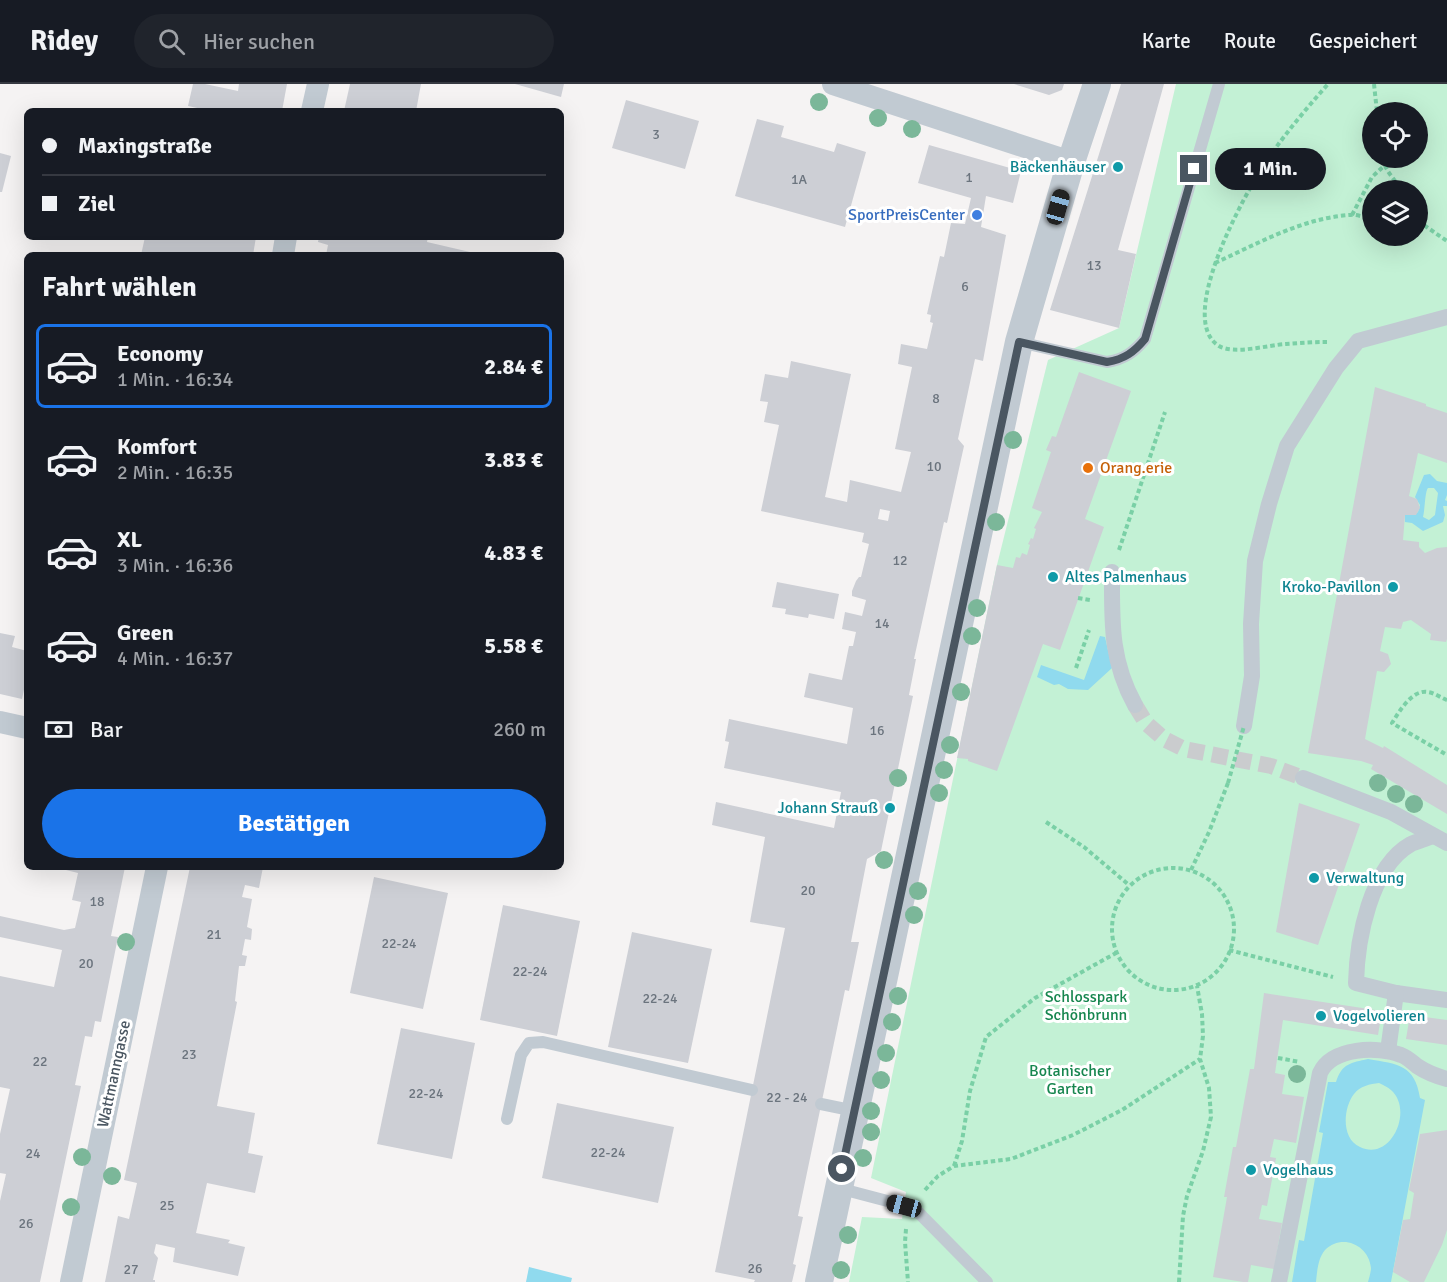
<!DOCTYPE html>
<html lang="de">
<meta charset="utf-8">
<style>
:root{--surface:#171b24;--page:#20242c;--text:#f1f3f6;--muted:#9ea1a6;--line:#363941;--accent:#1a73e8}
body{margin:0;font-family:Signika,sans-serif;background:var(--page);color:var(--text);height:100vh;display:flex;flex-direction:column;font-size:22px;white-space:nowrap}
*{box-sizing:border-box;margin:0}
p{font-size:20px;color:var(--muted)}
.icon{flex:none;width:33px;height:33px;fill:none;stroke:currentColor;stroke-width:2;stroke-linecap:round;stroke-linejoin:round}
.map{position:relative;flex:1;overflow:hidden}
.side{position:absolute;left:24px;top:168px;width:540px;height:618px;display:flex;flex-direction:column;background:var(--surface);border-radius:9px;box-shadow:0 6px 24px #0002}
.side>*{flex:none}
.guide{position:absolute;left:24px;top:24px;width:540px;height:132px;border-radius:9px;box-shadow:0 6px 24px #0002;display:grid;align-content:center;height:132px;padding:0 18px;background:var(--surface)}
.fabs{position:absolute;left:1362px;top:18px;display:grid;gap:12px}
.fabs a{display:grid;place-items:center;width:66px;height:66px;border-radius:50%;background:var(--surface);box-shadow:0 6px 24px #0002;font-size:30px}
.end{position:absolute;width:27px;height:27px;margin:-14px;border:8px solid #4a5661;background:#fff;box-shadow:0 0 0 3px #fff}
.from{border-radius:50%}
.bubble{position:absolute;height:42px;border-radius:21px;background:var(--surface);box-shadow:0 6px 24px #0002;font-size:20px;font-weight:700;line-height:42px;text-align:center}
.car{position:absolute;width:18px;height:36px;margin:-18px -9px;border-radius:8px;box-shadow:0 0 4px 2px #0007;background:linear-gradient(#222 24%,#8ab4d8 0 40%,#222 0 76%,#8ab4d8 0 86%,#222 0)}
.guide b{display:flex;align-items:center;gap:21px;height:57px;font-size:22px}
.guide b+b{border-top:2px solid var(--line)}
.guide i{width:15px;height:15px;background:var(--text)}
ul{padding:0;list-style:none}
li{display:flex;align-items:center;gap:18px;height:84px;margin:0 12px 9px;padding:0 6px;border:3px solid transparent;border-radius:9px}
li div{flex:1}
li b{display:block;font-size:22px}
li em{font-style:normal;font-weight:700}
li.on{border-color:var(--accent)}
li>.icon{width:54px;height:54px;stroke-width:1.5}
h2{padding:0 18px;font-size:27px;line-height:72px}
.pay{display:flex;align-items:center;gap:15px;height:66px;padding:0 18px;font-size:22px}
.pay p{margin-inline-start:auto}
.primary-button{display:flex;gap:12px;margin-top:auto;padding:12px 18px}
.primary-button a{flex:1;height:69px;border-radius:36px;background:var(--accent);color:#fff;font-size:24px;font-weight:700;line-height:69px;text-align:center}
header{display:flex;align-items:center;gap:36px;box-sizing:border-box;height:84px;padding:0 30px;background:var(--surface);border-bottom:2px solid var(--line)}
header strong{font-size:28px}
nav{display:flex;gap:33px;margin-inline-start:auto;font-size:21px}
.search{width:420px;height:54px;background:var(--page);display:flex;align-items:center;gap:15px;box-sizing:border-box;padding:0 21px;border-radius:33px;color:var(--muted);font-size:22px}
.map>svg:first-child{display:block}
.green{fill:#c3f1d5;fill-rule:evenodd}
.water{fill:#90daee;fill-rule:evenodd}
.building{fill:#cdcfd5;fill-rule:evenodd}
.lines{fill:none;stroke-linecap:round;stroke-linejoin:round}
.pedestrian-tunnel{stroke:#caccce;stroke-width:16;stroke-dasharray:16 8;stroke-linecap:butt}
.path{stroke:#7ad0a6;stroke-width:4;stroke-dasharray:4.5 3;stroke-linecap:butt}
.service{stroke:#c1cad2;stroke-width:12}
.pedestrian{stroke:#c1cad2;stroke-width:16}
.minor{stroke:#c1cad2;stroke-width:22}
.tertiary{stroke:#c1cad2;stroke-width:28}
.path-bridge{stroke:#7ad0a6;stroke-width:4;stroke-dasharray:4.5 3;stroke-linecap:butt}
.tree{fill:#7bb799}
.route{stroke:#4a5661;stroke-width:8}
.culture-dot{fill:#0f9aa8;stroke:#fff;stroke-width:2}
.shop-dot{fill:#3f7fe0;stroke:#fff;stroke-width:2}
.food-dot{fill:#e8710a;stroke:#fff;stroke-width:2}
.labels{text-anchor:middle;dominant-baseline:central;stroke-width:6;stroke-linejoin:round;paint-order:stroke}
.number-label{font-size:14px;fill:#6b747e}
.culture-label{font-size:16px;fill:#0d838f;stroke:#fff;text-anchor:start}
.shop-label{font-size:16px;fill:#366cbe;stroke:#fff;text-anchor:end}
.food-label{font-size:16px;fill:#c56008;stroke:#fff;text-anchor:start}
.park-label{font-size:16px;fill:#17864f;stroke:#fff}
.street-label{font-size:16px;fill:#4a5661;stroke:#fff}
</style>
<header>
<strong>Ridey</strong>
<div class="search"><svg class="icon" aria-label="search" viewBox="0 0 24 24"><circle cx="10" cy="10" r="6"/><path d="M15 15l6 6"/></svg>Hier suchen</div>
<nav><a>Karte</a><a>Route</a><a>Gespeichert</a></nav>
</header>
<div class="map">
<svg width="1447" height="1198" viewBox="0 0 1447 1198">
<rect width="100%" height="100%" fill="#f5f3f3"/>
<path class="green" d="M1176 0H1447V1198H849L862 1133 902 1135 906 1108 871 1094 997 481 1048 276 1119 244ZM1372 28H1418V74H1372ZM1372 106H1418V152H1372Z"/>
<g class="water">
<path d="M1430 390 1437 397 1447 399V411L1445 416 1447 417V422H1443L1445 431 1443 438 1423 447 1412 439 1405 438V431H1414L1418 428 1420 421 1415 413 1424 391ZM1428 404H1434L1438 409 1435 431 1429 436 1423 433C1425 425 1425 407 1428 404Z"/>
<path d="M1100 552 1105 553 1112 584 1088 606 1068 605 1059 600 1054 601 1037 593 1041 581 1084 596Z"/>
<path d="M1368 975C1398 980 1415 981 1420 1014L1425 1016 1391 1198H1368C1369 1194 1371 1188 1371 1184 1369 1161 1342 1149 1325 1166 1318 1174 1317 1188 1316 1198H1292L1299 1156 1304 1157 1323 1049 1319 1048 1328 998H1336C1342 979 1351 979 1368 975ZM1379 999C1383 1001 1388 1003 1391 1006 1414 1026 1391 1078 1360 1063 1341 1055 1343 1024 1354 1010 1360 1002 1370 1000 1379 999Z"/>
<path d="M529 1183 572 1194 571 1198H526Z"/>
</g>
<g class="building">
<path d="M193 0H205L238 7 239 0H287L282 27H211L188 22Z"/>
<path d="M350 0H421L416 27H344Z"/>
<path d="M515 0H564L561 13Z"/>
<path d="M1014 0H1064L1062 6 1049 11Z"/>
<path d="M1121 0H1164L1118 166 1136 170 1119 244 1050 226Z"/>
<path d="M626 16 699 37 685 85 612 64Z"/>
<path d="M757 35 784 42 781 53 834 68 837 59 866 68 845 143 735 112Z"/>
<path d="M929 61 1021 87 1013 119 986 112 981 143 1006 151 983 277 975 275 958 355 964 362 947 439 944 438 914 575H916L909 611 913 612 881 767 867 775 851 858H859L849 907 845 906 798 1132 803 1133 793 1180 796 1181 792 1198H754L755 1196 715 1188 785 844 750 838 765 753 712 741 716 718 834 744 841 708 724 684 729 658 725 657 729 635 847 660 853 624 804 613 809 589 842 596 849 562H853L856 548 842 545 845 528 862 532 866 516 852 512V507L856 497 859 493H861L869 460 862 458 864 449 761 427 779 341 764 338 768 318 760 317 765 290 788 294 791 277 851 290 825 413 847 418 850 396 901 408 911 368 895 365 912 283 898 280 901 260 927 265 933 239 930 238 931 231 927 230 940 172 944 173 951 139 965 140 971 114 918 99ZM880 425 890 427 888 437 878 435Z"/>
<path d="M0 69 11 72 2 108H0Z"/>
<path d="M145 153H256L253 171H141Z"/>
<path d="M319 153H428L427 158 483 171H326L328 161 318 158Z"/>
<path d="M1079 288 1131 307 1085 435 1104 443 1060 566 1043 560 997 687 968 677V675L957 674 997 481 1013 484 1016 473 1020 474 1022 469 1027 471 1030 461 1028 460 1031 454 1033 455 1036 445 1034 444 1042 428 1032 424 1051 368 1046 366 1052 352 1056 353Z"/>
<path d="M1375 303 1426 320V322L1447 329V379L1418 369 1409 412 1417 415 1420 424 1416 431H1405L1403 456 1419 458V463L1425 469 1437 464 1447 463V555L1446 558 1430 556 1431 550 1411 536 1403 538 1401 545 1385 543 1380 567 1388 570 1391 580 1384 588 1377 587 1365 655 1383 664 1384 662 1447 701V730L1371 685 1373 681 1361 677 1308 669Z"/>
<path d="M777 498 839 510 834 535 809 530 808 534 785 530 786 525 772 523Z"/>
<path d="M0 549 15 552 12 563 27 567V592L22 615 0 610Z"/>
<path d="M1299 719 1360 740 1318 861 1276 848Z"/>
<path d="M54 783H125L111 852 118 853 101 938 95 937 92 953 85 952 75 1001 81 1002 40 1198H0V1117L6 1090 0 1089V1050L10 1005 0 1003V892L54 903 62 866 0 853V832L64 846 75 844 81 818 72 816 78 789Z"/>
<path d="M190 783H263L259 804 245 801 242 813 252 815 247 843 252 845 251 856 245 855 242 871 247 872 245 882H239L235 917 237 918 217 1022 255 1029 248 1069 263 1072 255 1109 207 1099 196 1149 230 1156 228 1159 245 1163 238 1192 173 1178 175 1164 156 1160 154 1169 158 1174 153 1196H155V1198H105L118 1132 129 1135 137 1099 124 1096Z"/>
<path d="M374 793 448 809 423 925 350 909Z"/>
<path d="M503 821 580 837 557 952 480 936Z"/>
<path d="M632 848 712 865 688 979 608 963Z"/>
<path d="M1264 909 1382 927 1378 951 1283 936 1275 989 1285 991 1282 1010 1304 1013 1296 1059 1274 1055 1270 1073 1276 1074 1267 1122 1262 1121 1259 1135 1282 1139 1274 1185 1251 1181 1248 1198H1243L1213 1193 1227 1113H1224L1233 1063H1236L1250 985H1254Z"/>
<path d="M1410 931 1447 936V961L1406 955Z"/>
<path d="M401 944 475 959 452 1075 377 1060Z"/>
<path d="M557 1019 674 1043 658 1119 542 1094Z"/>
<path d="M1447 1046V1146L1442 1161 1424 1198H1410L1393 1188 1403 1136 1410 1135 1414 1109 1409 1106 1420 1050Z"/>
</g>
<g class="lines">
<path class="pedestrian-tunnel" d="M1135 621 1146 639 1164 655 1184 665 1271 682 1303 694"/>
<g class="path">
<path d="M1374 0 1377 28"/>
<path d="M1383 74C1384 86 1395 95 1401 106"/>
<path d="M1352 131 1372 93 1384 82"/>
<path d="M1418 137 1447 157"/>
<path d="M1215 179C1257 160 1302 134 1350 131 1357 130 1365 134 1372 134"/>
<path d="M1327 258C1314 258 1300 259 1286 260 1268 261 1234 271 1219 262 1175 235 1245 110 1265 79 1284 51 1306 25 1328 0"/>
<path d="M1119 466 1165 328"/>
<path d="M1078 514 1090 516"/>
<path d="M1076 584 1089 546"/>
<path d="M1447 616C1441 614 1435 609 1428 608 1412 605 1399 628 1392 639L1447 671"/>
<path d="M1046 738 1084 763 1129 801"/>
<circle cx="1173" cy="845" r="61"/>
<path d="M1191 786 1209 748 1228 699"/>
<path d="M1229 866 1333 893"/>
<path d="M1278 974 1300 978"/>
<path d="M954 1082 962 1057 970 1007 986 953 1035 914 1116 869"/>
<path d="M925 1106 938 1092 954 1082 1011 1075 1073 1051 1122 1026 1200 975"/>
<path d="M906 1145 905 1158 908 1198"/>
<path d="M1179 1198 1183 1132 1187 1112 1203 1067 1211 1033 1209 1004 1200 975 1203 952 1202 930 1197 902"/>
</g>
<g class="service">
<path d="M1019 258 1107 278C1125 275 1134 268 1145 255L1219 0"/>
<path d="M821 1020 855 1027"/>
<path d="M507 1035 521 971 529 959 543 958 752 1006"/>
<path d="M838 1104 914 1124 987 1198"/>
</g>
<g class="pedestrian">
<path d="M1112 488C1112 537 1110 576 1135 621"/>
<path d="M1244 642 1252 592 1251 540 1255 477 1269 420 1287 362 1336 284 1358 257 1447 233"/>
<path d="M1303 694 1391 728 1447 759"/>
<path d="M1433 752C1426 755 1418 757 1411 760 1370 783 1357 856 1356 899L1396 909 1447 916"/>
<path d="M1388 967 1396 909"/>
<path d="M1279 1198 1320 989C1332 963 1378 962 1401 971 1407 973 1412 978 1417 982 1426 988 1436 992 1447 995"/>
</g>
<g class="minor">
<path d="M833 0 1071 78"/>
<path d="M312 27 318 0"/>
<path d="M283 171 286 153"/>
<path d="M0 638 27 644"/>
<path d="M71 1198 157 783"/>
</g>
<path class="tertiary" d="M819 1198 1019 258 1071 78 1097 0"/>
<path class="path-bridge" d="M1228 699 1244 642"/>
</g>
<g class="tree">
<circle cx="819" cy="18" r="9"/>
<circle cx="878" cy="34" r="9"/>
<circle cx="912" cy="45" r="9"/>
<circle cx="1013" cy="356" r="9"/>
<circle cx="996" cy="438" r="9"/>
<circle cx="977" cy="524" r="9"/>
<circle cx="972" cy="552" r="9"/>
<circle cx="961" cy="608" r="9"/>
<circle cx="950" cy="661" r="9"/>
<circle cx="944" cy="686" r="9"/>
<circle cx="898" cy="694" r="9"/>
<circle cx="1378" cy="699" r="9"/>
<circle cx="939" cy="709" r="9"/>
<circle cx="1396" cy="710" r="9"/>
<circle cx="1414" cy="720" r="9"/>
<circle cx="884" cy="776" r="9"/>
<circle cx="918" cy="807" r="9"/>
<circle cx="914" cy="831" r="9"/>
<circle cx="126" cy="858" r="9"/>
<circle cx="898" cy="912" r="9"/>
<circle cx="892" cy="938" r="9"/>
<circle cx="886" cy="969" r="9"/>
<circle cx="1297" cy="990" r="9"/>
<circle cx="881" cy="996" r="9"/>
<circle cx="871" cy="1027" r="9"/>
<circle cx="871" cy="1048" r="9"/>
<circle cx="82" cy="1073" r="9"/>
<circle cx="863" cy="1074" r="9"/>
<circle cx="112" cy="1092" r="9"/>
<circle cx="71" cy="1123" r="9"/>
<circle cx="848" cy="1151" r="9"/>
<circle cx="841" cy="1186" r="9"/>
</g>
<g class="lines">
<path class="route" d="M842 1085 1019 258 1107 278C1125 275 1134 268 1145 255L1194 85"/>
</g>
<g class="culture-dot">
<circle cx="1118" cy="83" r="6"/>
<circle cx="1053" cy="493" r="6"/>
<circle cx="1393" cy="503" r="6"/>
<circle cx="890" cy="724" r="6"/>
<circle cx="1314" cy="794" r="6"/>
<circle cx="1321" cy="932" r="6"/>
<circle cx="1251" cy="1086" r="6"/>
</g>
<circle class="shop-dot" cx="977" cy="131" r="6"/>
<circle class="food-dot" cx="1088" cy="384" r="6"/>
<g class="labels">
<g class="number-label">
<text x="656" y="50">3</text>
<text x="969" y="93">1</text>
<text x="799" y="95">1A</text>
<text x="1094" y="181">13</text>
<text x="965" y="202">6</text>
<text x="936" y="314">8</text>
<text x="934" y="382">10</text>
<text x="900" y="476">12</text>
<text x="882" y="539">14</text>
<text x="877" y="646">16</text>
<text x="808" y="806">20</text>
<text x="97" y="817">18</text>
<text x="214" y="850">21</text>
<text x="399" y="859">22-24</text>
<text x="86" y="879">20</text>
<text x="530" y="887">22-24</text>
<text x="660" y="914">22-24</text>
<text x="189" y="970">23</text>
<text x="40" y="977">22</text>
<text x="426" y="1009">22-24</text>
<text x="787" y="1013">22 - 24</text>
<text x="608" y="1068">22-24</text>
<text x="33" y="1069">24</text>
<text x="167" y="1121">25</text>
<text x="26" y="1139">26</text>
<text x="755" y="1184">26</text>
<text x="131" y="1185">27</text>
</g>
<g class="culture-label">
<text x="1106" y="83" text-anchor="end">Bäckenhäuser</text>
<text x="1065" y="493">Altes Palmenhaus</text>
<text x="1381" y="503" text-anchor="end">Kroko-Pavillon</text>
<text x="878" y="724" text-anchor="end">Johann Strauß</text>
<text x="1326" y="794">Verwaltung</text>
<text x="1333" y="932">Vogelvolieren</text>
<text x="1263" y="1086">Vogelhaus</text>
</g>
<g class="shop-label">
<text x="965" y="131">SportPreisCenter</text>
</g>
<g class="food-label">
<text x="1100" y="384">Orang.erie</text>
</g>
<g class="park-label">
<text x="1086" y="913">Schlosspark<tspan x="1086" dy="18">Schönbrunn</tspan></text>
<text x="1070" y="987">Botanischer<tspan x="1070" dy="18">Garten</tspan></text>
</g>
<g class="street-label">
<text transform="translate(114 990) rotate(-78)">Wattmanngasse</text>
</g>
</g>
</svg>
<div class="fabs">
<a><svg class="icon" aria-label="locate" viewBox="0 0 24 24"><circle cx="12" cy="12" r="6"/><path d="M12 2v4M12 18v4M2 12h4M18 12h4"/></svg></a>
<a><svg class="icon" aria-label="layers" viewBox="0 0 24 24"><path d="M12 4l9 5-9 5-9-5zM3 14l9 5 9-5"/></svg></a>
</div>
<i class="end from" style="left:842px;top:1085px"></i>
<i class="end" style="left:1194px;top:85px"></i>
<div class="bubble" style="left:1215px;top:64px;width:111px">1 Min.</div>
<i class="car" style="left:1058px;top:123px;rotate:16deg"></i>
<i class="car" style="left:904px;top:1122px;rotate:285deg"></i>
<div class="guide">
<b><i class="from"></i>Maxingstraße</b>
<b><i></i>Ziel</b>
</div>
<section class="side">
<h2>Fahrt wählen</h2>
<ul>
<li class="on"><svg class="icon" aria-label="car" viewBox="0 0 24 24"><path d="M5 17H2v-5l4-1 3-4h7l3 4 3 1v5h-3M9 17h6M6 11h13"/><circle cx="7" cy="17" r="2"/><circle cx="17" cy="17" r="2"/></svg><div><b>Economy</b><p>1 Min. · 16:34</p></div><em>2.84 €</em></li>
<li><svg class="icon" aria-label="car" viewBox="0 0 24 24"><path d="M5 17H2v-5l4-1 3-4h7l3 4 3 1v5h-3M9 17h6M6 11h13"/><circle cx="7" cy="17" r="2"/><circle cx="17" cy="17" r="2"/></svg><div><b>Komfort</b><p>2 Min. · 16:35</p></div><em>3.83 €</em></li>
<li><svg class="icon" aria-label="car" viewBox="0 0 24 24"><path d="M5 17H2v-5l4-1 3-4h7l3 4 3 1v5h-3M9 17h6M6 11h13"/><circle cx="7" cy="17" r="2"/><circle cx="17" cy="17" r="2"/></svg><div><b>XL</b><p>3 Min. · 16:36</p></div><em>4.83 €</em></li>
<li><svg class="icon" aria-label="car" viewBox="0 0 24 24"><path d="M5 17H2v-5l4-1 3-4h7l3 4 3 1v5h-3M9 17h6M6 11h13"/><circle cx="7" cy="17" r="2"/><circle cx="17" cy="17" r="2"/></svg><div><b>Green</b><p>4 Min. · 16:37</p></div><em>5.58 €</em></li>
</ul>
<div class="pay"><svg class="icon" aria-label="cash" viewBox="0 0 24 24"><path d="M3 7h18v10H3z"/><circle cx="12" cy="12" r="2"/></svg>Bar<p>260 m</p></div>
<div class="primary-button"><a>Bestätigen</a></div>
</section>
</div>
